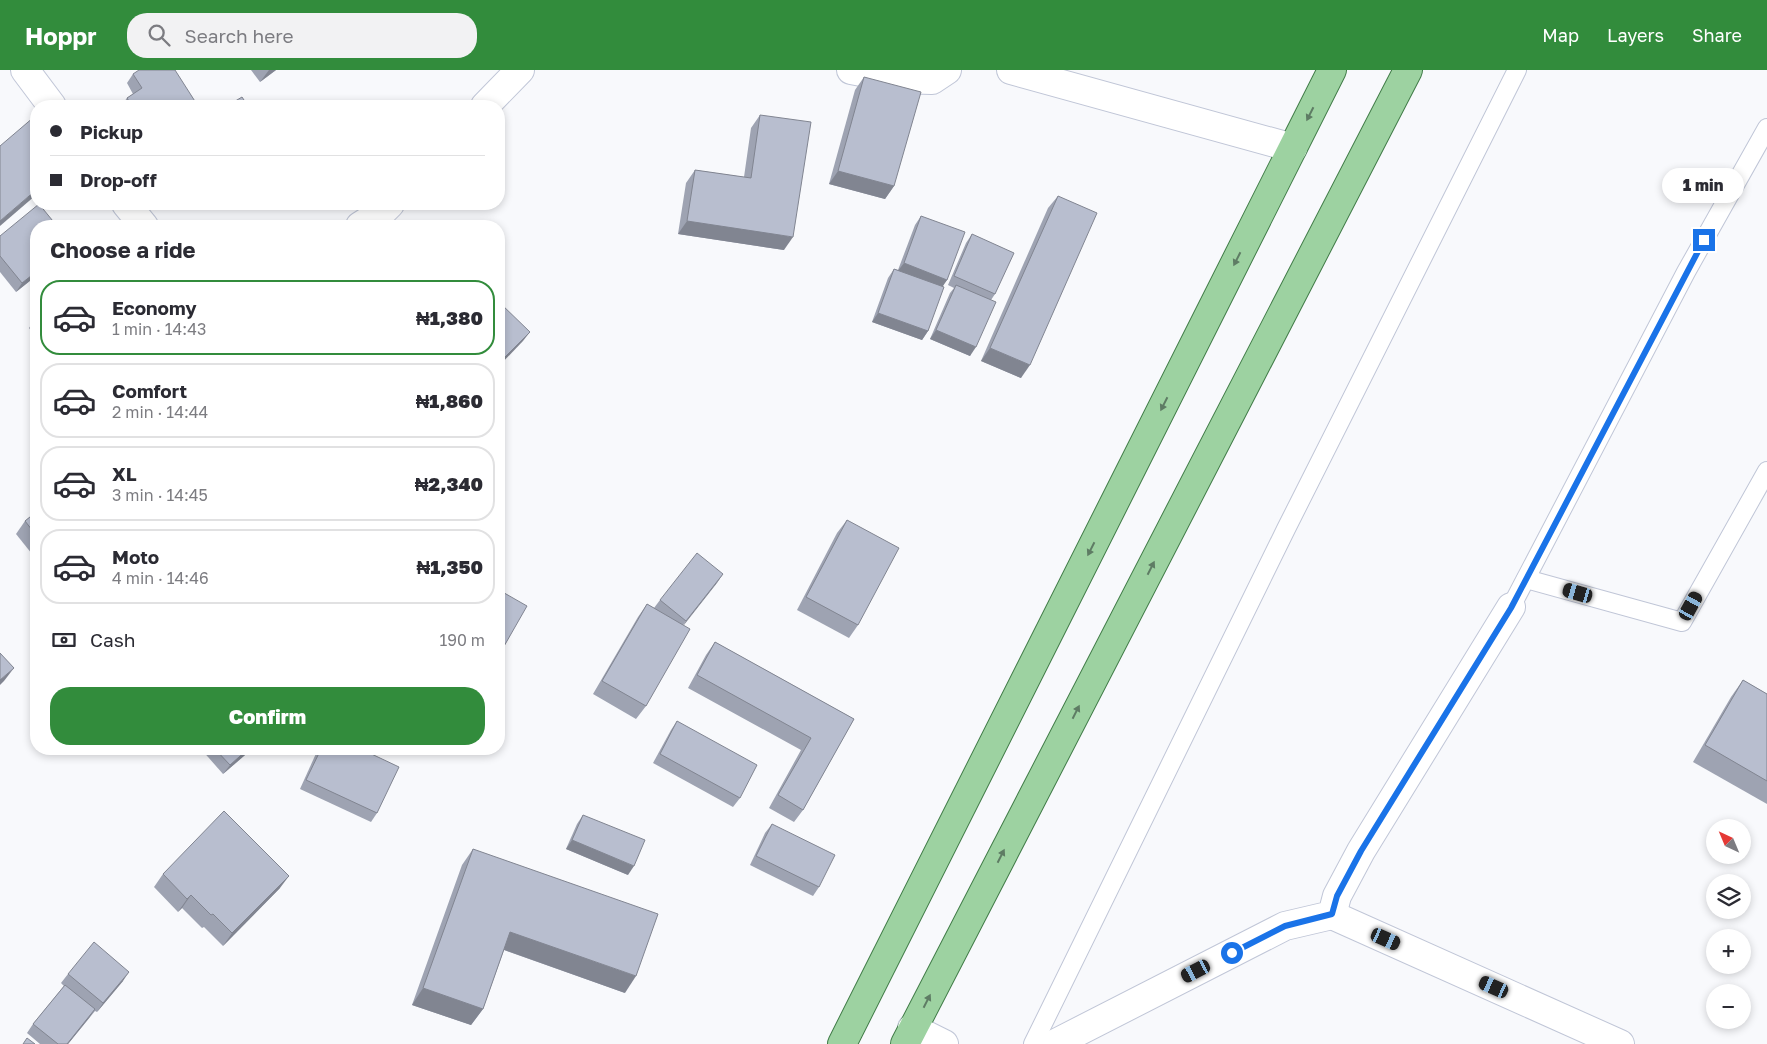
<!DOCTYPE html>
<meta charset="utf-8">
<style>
:root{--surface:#fff;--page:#f2f2f3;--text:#2b2b33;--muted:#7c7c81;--line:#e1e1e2;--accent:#328c3c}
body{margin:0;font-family:"Golos Text",sans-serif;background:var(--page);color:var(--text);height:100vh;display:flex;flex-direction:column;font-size:19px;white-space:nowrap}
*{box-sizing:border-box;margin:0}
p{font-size:16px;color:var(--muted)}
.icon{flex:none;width:28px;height:28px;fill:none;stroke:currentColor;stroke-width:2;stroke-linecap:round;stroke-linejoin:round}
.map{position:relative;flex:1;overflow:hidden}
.drawer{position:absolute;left:30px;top:150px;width:475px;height:535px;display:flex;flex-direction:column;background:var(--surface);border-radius:20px;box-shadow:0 2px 8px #0003}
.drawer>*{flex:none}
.hud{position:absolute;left:30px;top:30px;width:475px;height:110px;border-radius:20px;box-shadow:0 2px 8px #0003;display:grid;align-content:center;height:110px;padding:0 20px;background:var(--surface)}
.needle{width:32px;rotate:316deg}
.fabs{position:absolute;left:1706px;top:749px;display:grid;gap:10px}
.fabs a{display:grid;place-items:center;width:45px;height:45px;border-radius:50%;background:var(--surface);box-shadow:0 2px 8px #0003;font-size:25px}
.end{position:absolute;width:22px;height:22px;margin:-11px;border:6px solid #1a73e8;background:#fff;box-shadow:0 0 0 2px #fff}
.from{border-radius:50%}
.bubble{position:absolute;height:35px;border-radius:18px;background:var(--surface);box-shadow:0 2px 8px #0003;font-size:16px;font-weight:800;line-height:35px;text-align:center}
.car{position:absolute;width:15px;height:30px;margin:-15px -8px;border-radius:6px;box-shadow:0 0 4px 1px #0007;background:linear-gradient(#222 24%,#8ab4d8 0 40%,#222 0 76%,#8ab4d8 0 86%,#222 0)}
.hud b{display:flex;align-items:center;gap:18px;height:48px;font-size:19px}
.hud b+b{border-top:1px solid var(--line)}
.hud i{width:12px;height:12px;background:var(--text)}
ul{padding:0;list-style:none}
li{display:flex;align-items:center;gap:15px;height:75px;margin:0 10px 8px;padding:0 10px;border:2px solid var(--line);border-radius:20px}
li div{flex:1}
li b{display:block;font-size:19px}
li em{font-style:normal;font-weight:800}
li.current{border-color:var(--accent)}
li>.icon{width:45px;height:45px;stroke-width:1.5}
h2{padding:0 20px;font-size:22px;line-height:60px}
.pay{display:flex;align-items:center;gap:12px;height:55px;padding:0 20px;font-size:19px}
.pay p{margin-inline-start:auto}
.primary-button{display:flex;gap:10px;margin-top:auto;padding:10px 20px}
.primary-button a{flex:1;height:58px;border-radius:20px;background:var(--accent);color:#fff;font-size:20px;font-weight:800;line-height:58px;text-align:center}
header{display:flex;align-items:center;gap:30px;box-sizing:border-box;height:70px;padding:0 25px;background:var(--accent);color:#fff}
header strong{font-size:24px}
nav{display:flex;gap:28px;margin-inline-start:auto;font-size:18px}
.search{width:350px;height:45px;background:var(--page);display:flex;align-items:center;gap:12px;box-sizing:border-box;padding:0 18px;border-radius:20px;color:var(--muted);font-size:19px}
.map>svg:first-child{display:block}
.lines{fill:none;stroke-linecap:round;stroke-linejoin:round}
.service-casing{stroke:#c0c6d7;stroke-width:20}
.minor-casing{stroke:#c0c6d7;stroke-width:30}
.primary-casing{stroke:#417c48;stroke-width:30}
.service{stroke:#fff;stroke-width:18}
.minor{stroke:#fff;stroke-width:28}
.primary{stroke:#9dd2a1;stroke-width:28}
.wall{fill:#9ea3b2}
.shaded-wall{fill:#818591}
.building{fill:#b8becf;stroke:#818591}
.oneway{fill:#5e7c64}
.route{stroke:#1a73e8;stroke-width:6}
</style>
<header>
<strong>Hoppr</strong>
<div class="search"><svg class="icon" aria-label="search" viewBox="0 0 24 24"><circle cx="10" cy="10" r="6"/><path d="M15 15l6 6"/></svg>Search here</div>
<nav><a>Map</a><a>Layers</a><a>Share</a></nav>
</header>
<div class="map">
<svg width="1767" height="974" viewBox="0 0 1767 974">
<rect width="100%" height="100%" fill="#f8f9fc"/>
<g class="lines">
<g class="service-casing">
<g id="service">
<path d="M1526 509 1682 552 1767 401"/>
<path d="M1511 537 1686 202 1767 58"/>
<path d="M1033 974 1286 459 1517 0"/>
</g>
</g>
<g class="minor-casing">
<g id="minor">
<path d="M25 0 52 36"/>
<path d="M851 0 898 9 932 10 947 0"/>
<path d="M1011 0 1293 78"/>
<path d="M485 36 520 0"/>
<path d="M126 134 144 156"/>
<path d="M360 156 382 142 390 134"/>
<path d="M1332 845 1620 974"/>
<path d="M912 958 944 974"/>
<path d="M1054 974 1285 856 1332 845 1337 826 1361 781 1511 537"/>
</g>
</g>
<g class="primary-casing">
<g id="primary">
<path d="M842 974 1332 0"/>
<path d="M905 974 1408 0"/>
</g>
</g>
<use href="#service" class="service"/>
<use href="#minor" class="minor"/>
<use href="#primary" class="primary"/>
</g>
<g class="wall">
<path d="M251 0H276L260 12Z"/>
<path d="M133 4 198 36H121L127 28 133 24 127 13Z"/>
<path d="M864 7 894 116 885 129 829 114 855 20Z"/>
<path d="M760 45 784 180 678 164 686 113 695 100 744 107 751 58Z"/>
<path d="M1058 126 1021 308 981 291 1048 138Z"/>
<path d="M921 146 947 210 942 216 928 261 922 270 872 252 888 208 894 199 898 200 915 155Z"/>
<path d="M972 164 995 224 991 230 970 286 930 269 950 223 954 218 948 215 966 173Z"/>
<path d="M0 166 36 206 16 222 0 202Z"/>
<path d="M36 248V267L29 258Z"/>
<path d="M36 442V489L16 464 25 451Z"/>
<path d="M847 450 858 555 849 568 797 540 837 463Z"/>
<path d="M723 504 683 555 646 636 636 649 593 624 638 547 647 534 654 538 660 530Z"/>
<path d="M715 572 854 649 803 740 794 752 769 738 801 680 688 618 706 585Z"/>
<path d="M1743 610 1767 624V734L1693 692 1731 627Z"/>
<path d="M677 651 740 728 733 737 653 693 671 660Z"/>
<path d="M201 679H252L223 704Z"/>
<path d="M318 679H361L377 743 371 752 300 719Z"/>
<path d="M583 745 628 805 566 779 577 754Z"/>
<path d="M772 754 819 817 813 826 750 795 765 763Z"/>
<path d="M473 779 625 923 504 880 483 939 471 955 412 935 462 795Z"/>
<path d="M163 804 280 818 223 876 204 857 202 858 182 838 178 842 154 817Z"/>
<path d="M68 904 123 911 97 942 95 941 68 974H40L27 963 33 954 64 916 61 913Z"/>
</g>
<g class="shaded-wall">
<path d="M269 0H276L260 12Z"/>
<path d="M838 101 894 116 885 129 829 114Z"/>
<path d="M36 120V125L0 156V151Z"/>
<path d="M687 151 793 167 784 180 678 164Z"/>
<path d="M904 193 947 210 941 219 897 202Z"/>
<path d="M36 202V206L16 222 22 213Z"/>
<path d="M878 243 928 261 922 270 872 252Z"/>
<path d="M936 260 976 277 970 286 930 269Z"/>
<path d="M530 262 523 271 499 296V293Z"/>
<path d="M990 278 1030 295 1021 308 981 291Z"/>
<path d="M723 504 717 513 680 560 686 551Z"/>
<path d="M14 598 4 611 0 615V610Z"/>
<path d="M248 679H252L223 704 230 695Z"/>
<path d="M572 770 634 796 628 805 566 779Z"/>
<path d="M289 806 280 818 223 876 232 863Z"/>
<path d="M191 825 182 838 178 842 187 829Z"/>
<path d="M510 862 636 906 625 923 499 878Z"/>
<path d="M129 902 123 911 97 942 103 933Z"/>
<path d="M423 918 483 939 471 955 412 935Z"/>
<path d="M95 939 89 948 68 974H67Z"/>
</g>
<g class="building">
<path d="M139 0H175L198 36H132L127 28 142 18 133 4Z"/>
<path d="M864 7 921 22 894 116 838 101Z"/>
<path d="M242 27 248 36H227Z"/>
<path d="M760 45 811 52 793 167 687 151 695 100 751 108Z"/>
<path d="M34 47 36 50V120L0 151V76Z"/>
<path d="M1058 126 1097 143 1030 295 990 278Z"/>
<path d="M39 134 57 156H36V202L22 213 0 186V166Z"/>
<path d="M921 146 965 162 947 210 904 193Z"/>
<path d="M972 164 1014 183 995 224 954 206Z"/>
<path d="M894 199 944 217 928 261 878 243Z"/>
<path d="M956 215 996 232 976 277 936 260Z"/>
<path d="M499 232 530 262 499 293Z"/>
<path d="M36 442V465L25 451Z"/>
<path d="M847 450 899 478 858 555 806 527Z"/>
<path d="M697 483 723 504 686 551 660 530Z"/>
<path d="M499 520 527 536 499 585Z"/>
<path d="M647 534 690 559 646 636 602 611Z"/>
<path d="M715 572 854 649 803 740 778 725 811 668 697 605Z"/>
<path d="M0 583 14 598 0 610Z"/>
<path d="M1743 610 1767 624V711L1705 675Z"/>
<path d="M677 651 757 695 740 728 660 684Z"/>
<path d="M215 679H248L230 695Z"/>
<path d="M321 679H361L399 697 377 743 306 710Z"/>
<path d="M224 741 289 806 232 863 213 844 211 845 191 825 187 829 163 804Z"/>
<path d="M583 745 645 770 634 796 572 770Z"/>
<path d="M772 754 835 785 819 817 756 786Z"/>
<path d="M473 779 658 844 636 906 510 862 483 939 423 918Z"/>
<path d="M94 872 129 902 103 933 68 904Z"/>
<path d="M65 915 95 939 67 974H58L33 954Z"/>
<path d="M27 968 35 974H23Z"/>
</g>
<defs><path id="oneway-solid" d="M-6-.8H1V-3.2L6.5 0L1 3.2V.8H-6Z" transform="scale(1.25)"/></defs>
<g class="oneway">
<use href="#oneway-solid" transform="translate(1310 44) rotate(117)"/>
<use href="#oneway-solid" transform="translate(1237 189) rotate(117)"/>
<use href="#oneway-solid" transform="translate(1164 334) rotate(117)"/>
<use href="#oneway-solid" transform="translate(1091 479) rotate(117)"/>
<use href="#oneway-solid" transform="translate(1151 498) rotate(-63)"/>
<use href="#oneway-solid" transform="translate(1076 642) rotate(-63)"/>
<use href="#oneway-solid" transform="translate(1001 786) rotate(-63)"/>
<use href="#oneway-solid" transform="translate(927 931) rotate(-63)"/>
</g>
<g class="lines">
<path class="route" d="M1232 883 1285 856 1332 844 1337 826 1361 781 1511 538 1704 170"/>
</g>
</svg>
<div class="fabs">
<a><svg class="needle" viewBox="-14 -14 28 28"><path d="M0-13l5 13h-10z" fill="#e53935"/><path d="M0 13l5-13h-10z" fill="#7c7c81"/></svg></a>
<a><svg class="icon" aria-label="layers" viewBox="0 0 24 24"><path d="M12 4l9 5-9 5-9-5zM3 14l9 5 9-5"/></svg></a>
<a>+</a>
<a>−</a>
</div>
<i class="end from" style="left:1232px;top:883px"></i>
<i class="end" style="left:1704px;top:170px"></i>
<div class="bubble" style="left:1662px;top:98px;width:82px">1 min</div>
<i class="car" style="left:1578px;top:523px;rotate:286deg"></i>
<i class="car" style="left:1691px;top:536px;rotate:29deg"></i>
<i class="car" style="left:1386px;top:869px;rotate:114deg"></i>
<i class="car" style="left:1196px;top:901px;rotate:243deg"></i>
<i class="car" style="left:1494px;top:917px;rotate:294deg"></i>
<div class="hud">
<b><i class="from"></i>Pickup</b>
<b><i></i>Drop-off</b>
</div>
<section class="drawer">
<h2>Choose a ride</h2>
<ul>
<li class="current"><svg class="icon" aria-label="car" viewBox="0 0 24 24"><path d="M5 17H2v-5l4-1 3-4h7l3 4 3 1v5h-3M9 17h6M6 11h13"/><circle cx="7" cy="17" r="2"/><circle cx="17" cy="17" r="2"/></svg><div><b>Economy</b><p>1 min · 14:43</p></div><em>₦1,380</em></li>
<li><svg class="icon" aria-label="car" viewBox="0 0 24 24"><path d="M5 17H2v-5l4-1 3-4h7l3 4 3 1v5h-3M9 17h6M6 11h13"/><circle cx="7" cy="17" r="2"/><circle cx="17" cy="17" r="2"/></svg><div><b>Comfort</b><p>2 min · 14:44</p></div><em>₦1,860</em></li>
<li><svg class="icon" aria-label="car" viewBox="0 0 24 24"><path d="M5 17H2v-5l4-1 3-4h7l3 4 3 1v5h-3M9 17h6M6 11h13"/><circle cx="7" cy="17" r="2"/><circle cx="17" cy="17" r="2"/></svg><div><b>XL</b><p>3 min · 14:45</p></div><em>₦2,340</em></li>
<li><svg class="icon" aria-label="car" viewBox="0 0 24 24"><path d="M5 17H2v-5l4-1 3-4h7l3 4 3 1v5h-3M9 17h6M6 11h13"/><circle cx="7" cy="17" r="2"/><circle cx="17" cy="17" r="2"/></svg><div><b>Moto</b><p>4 min · 14:46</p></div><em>₦1,350</em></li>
</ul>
<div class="pay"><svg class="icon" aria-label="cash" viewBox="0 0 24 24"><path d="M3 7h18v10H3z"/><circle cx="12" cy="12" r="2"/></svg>Cash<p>190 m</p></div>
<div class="primary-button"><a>Confirm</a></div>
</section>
</div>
